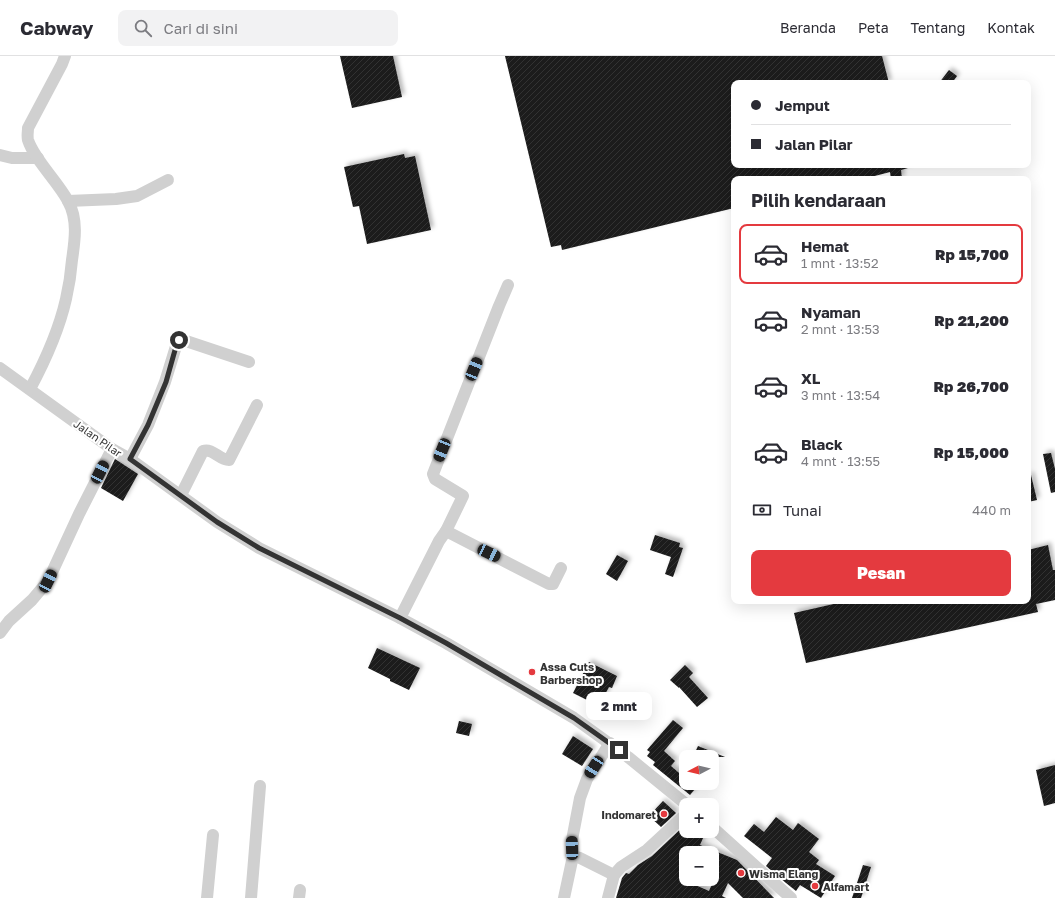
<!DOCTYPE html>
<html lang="id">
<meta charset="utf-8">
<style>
:root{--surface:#fff;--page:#f2f2f3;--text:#2b2b33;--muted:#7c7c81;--line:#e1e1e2;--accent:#e43a3f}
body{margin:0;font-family:"Golos Text",sans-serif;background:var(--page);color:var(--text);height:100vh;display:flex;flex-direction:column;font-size:15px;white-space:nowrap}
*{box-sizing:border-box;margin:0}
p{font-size:13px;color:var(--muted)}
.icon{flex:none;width:22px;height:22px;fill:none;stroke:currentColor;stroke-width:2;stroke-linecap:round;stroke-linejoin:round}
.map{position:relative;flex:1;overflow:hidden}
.drawer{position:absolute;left:731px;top:120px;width:300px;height:428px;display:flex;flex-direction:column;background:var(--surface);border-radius:8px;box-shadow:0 4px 16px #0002}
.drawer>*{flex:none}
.hud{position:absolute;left:731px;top:24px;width:300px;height:88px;border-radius:8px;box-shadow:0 4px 16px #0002;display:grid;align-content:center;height:88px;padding:0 20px;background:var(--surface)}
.needle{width:26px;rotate:263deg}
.fabs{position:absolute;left:679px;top:694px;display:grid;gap:8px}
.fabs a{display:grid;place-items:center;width:40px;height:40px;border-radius:8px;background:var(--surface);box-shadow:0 4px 16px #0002;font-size:20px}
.end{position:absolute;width:18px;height:18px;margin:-9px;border:5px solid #333;background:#fff;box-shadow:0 0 0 2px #fff}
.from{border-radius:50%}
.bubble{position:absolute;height:28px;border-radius:8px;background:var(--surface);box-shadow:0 4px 16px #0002;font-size:13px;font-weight:800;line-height:28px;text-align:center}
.car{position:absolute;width:12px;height:24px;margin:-12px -6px;border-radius:5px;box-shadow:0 0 3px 1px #0007;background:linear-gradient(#222 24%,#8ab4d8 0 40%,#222 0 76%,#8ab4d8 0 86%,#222 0)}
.hud b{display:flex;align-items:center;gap:14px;height:38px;font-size:15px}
.hud b+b{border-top:1px solid var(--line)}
.hud i{width:10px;height:10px;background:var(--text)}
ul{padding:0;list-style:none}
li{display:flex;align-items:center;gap:12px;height:60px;margin:0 8px 6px;padding:0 12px;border:2px solid transparent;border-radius:8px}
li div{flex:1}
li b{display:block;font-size:15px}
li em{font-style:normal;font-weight:800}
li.active{border-color:var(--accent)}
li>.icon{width:36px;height:36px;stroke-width:1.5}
h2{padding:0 20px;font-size:18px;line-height:48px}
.pay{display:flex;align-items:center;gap:10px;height:44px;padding:0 20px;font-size:15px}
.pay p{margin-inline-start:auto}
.cta{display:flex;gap:8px;margin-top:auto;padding:8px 20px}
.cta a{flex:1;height:46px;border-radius:8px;background:var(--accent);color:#fff;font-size:16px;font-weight:800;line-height:46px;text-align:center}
header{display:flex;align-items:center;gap:24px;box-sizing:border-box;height:56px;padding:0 20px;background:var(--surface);border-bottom:1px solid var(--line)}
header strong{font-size:19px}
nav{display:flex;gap:22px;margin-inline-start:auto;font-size:14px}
.search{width:280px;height:36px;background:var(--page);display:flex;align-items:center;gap:10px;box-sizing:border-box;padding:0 14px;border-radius:8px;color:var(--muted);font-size:15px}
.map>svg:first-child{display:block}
.building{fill:url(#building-hatch);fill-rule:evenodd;filter:url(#shadow)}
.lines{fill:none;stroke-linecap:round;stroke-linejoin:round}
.minor{stroke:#d0d0d0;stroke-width:12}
.route{stroke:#333;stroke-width:5}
.poi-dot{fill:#e43a3f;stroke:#fff;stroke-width:1.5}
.labels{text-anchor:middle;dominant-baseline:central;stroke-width:4;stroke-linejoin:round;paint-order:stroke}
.street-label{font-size:11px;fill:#333;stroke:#fff}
.poi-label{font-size:11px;font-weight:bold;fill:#333;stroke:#fff;text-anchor:start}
</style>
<header>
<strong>Cabway</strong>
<div class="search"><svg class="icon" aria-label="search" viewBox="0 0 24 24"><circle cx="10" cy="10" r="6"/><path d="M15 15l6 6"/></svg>Cari di sini</div>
<nav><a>Beranda</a><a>Peta</a><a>Tentang</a><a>Kontak</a></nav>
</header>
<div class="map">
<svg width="1055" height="842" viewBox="0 0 1055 842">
<defs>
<pattern id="building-hatch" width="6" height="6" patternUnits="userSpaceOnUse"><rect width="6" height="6" fill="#1a1a1a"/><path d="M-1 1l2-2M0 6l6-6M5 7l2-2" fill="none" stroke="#333"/></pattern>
<filter id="shadow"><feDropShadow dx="3" dy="-3" stdDeviation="2" flood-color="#0004"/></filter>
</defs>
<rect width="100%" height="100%" fill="#fff"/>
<g class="building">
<path d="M340 0H393L402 41 352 52Z"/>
<path d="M505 0H882L889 27H734V109H907L908 112 901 114 902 123H891L890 116 863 123H734V152L562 194 561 189 551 191Z"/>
<path d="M949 14 957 20 952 27H939Z"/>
<path d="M404 98 405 102 415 100 431 174 367 188 359 150 353 151 344 111Z"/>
<path d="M1051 397 1055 413V436L1051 437 1043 398Z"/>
<path d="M115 403 138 418 123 445 101 432Z"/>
<path d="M1028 419H1031L1037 444 1028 446Z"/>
<path d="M655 479 680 487 679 491 683 492 673 521 665 518 671 501 650 494Z"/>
<path d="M1048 489 1053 514H1055V544L1036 548 1038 556 806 607 794 557 847 545H1028V494Z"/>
<path d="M617 499 628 505 617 525 606 518Z"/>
<path d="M377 592 420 612 409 634 390 625V623L368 612Z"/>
<path d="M589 606 617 620 612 632 609 631 599 650 573 637Z"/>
<path d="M685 609 693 617 689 621 708 642 697 651 679 631V632L670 624Z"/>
<path d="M673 664 683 672 664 695 675 705 671 710 686 723V727H690L696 732 690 739 653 709 655 706 647 700 650 696 647 694Z"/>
<path d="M459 665 472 668 469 680 456 677Z"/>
<path d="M573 680 593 693 582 710 562 698Z"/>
<path d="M698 690 725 701H693Z"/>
<path d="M1055 709V747L1044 750 1036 714Z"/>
<path d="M663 745 676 757 661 771 649 760Z"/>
<path d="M776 761 793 774 798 767 819 783 809 796 819 804 816 808 835 820 821 842 800 829 796 835 786 827 766 810 772 802 744 780 754 768 764 776Z"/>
<path d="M686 768V775H706L700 789 737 804 774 842H743L728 827 722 840 726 842H616L622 822 626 817 629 818 638 809 652 800ZM686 797H712V814L717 816 709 835 686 825Z"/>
<path d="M863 809 871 811 861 842H852Z"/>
</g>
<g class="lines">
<g class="minor">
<path d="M0 99 12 102H38"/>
<path d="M68 145 116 143 137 140 168 124"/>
<path d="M0 312 112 393 130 403 217 466 259 492 400 562 446 587 574 662 628 701 687 749"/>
<path d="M30 333C45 305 59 274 66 243 69 230 71 217 72 204 75 184 78 163 68 145 58 126 34 103 28 84 27 80 28 76 28 72L62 8 65 0"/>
<path d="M130 403 148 369 165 326 177 287 183 284 249 306"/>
<path d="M181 439 203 395C213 392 219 404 229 404L257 349"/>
<path d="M446 475 463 440 435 423 433 418 499 250 508 229"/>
<path d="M400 562 439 485 446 475 549 528H553L561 512"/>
<path d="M0 577 9 565 32 544 48 525 79 458 112 393"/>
<path d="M712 771 791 842"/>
<path d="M573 800 580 802 614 819 621 811 647 794 686 758"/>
<path d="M207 842 213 779"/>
<path d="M251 842 260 730"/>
<path d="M299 842 300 834"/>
<path d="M564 842 573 800 572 784 580 742 587 723 610 687"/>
<path d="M608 842 614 819"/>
</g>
</g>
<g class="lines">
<path class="route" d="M179 284 177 287 166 326 148 369 130 403 217 466 259 492 400 562 446 587 574 662 619 694"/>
</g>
<g class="poi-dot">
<circle cx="532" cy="616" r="4"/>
<circle cx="664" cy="758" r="4"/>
<circle cx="741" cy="817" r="4"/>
<circle cx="815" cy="830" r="4"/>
</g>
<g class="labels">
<g class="street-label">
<text transform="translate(98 382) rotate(35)">Jalan Pilar</text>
</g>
<g class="poi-label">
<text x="540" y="610">Assa Cuts<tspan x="540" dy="13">Barbershop</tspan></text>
<text x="656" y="758" text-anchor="end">Indomaret</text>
<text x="749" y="817">Wisma Elang</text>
<text x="823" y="830">Alfamart</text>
</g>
</g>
</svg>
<div class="fabs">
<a><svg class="needle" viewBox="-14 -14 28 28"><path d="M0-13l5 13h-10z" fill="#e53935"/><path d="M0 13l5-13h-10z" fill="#7c7c81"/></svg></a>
<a>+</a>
<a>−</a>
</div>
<i class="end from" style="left:179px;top:284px"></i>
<i class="end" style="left:619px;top:694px"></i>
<div class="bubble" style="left:586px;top:636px;width:66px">2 mnt</div>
<i class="car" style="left:474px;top:313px;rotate:22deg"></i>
<i class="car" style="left:442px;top:394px;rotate:202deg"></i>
<i class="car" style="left:100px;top:416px;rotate:27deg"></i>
<i class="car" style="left:489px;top:497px;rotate:115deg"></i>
<i class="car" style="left:48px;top:525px;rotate:26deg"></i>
<i class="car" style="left:594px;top:711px;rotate:213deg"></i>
<i class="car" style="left:572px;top:792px;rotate:358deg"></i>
<div class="hud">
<b><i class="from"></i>Jemput</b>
<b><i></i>Jalan Pilar</b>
</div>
<section class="drawer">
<h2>Pilih kendaraan</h2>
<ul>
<li class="active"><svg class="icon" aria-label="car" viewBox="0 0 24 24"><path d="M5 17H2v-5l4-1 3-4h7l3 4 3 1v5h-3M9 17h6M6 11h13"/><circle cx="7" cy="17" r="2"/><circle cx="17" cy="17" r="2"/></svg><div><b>Hemat</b><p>1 mnt · 13:52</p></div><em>Rp 15,700</em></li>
<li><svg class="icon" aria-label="car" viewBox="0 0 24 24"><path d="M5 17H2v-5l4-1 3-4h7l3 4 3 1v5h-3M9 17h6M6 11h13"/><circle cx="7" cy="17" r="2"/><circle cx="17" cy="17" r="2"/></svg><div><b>Nyaman</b><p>2 mnt · 13:53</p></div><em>Rp 21,200</em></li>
<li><svg class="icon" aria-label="car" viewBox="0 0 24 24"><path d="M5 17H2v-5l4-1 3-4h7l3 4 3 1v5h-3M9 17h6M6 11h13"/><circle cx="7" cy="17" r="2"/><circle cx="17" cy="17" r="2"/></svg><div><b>XL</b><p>3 mnt · 13:54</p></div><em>Rp 26,700</em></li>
<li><svg class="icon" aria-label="car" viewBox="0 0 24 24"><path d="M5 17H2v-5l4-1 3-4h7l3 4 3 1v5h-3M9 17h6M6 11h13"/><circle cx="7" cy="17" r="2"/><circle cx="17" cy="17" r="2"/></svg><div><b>Black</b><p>4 mnt · 13:55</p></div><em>Rp 15,000</em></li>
</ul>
<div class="pay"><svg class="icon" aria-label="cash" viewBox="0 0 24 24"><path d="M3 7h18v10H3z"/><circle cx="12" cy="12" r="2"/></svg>Tunai<p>440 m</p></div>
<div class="cta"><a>Pesan</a></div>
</section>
</div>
